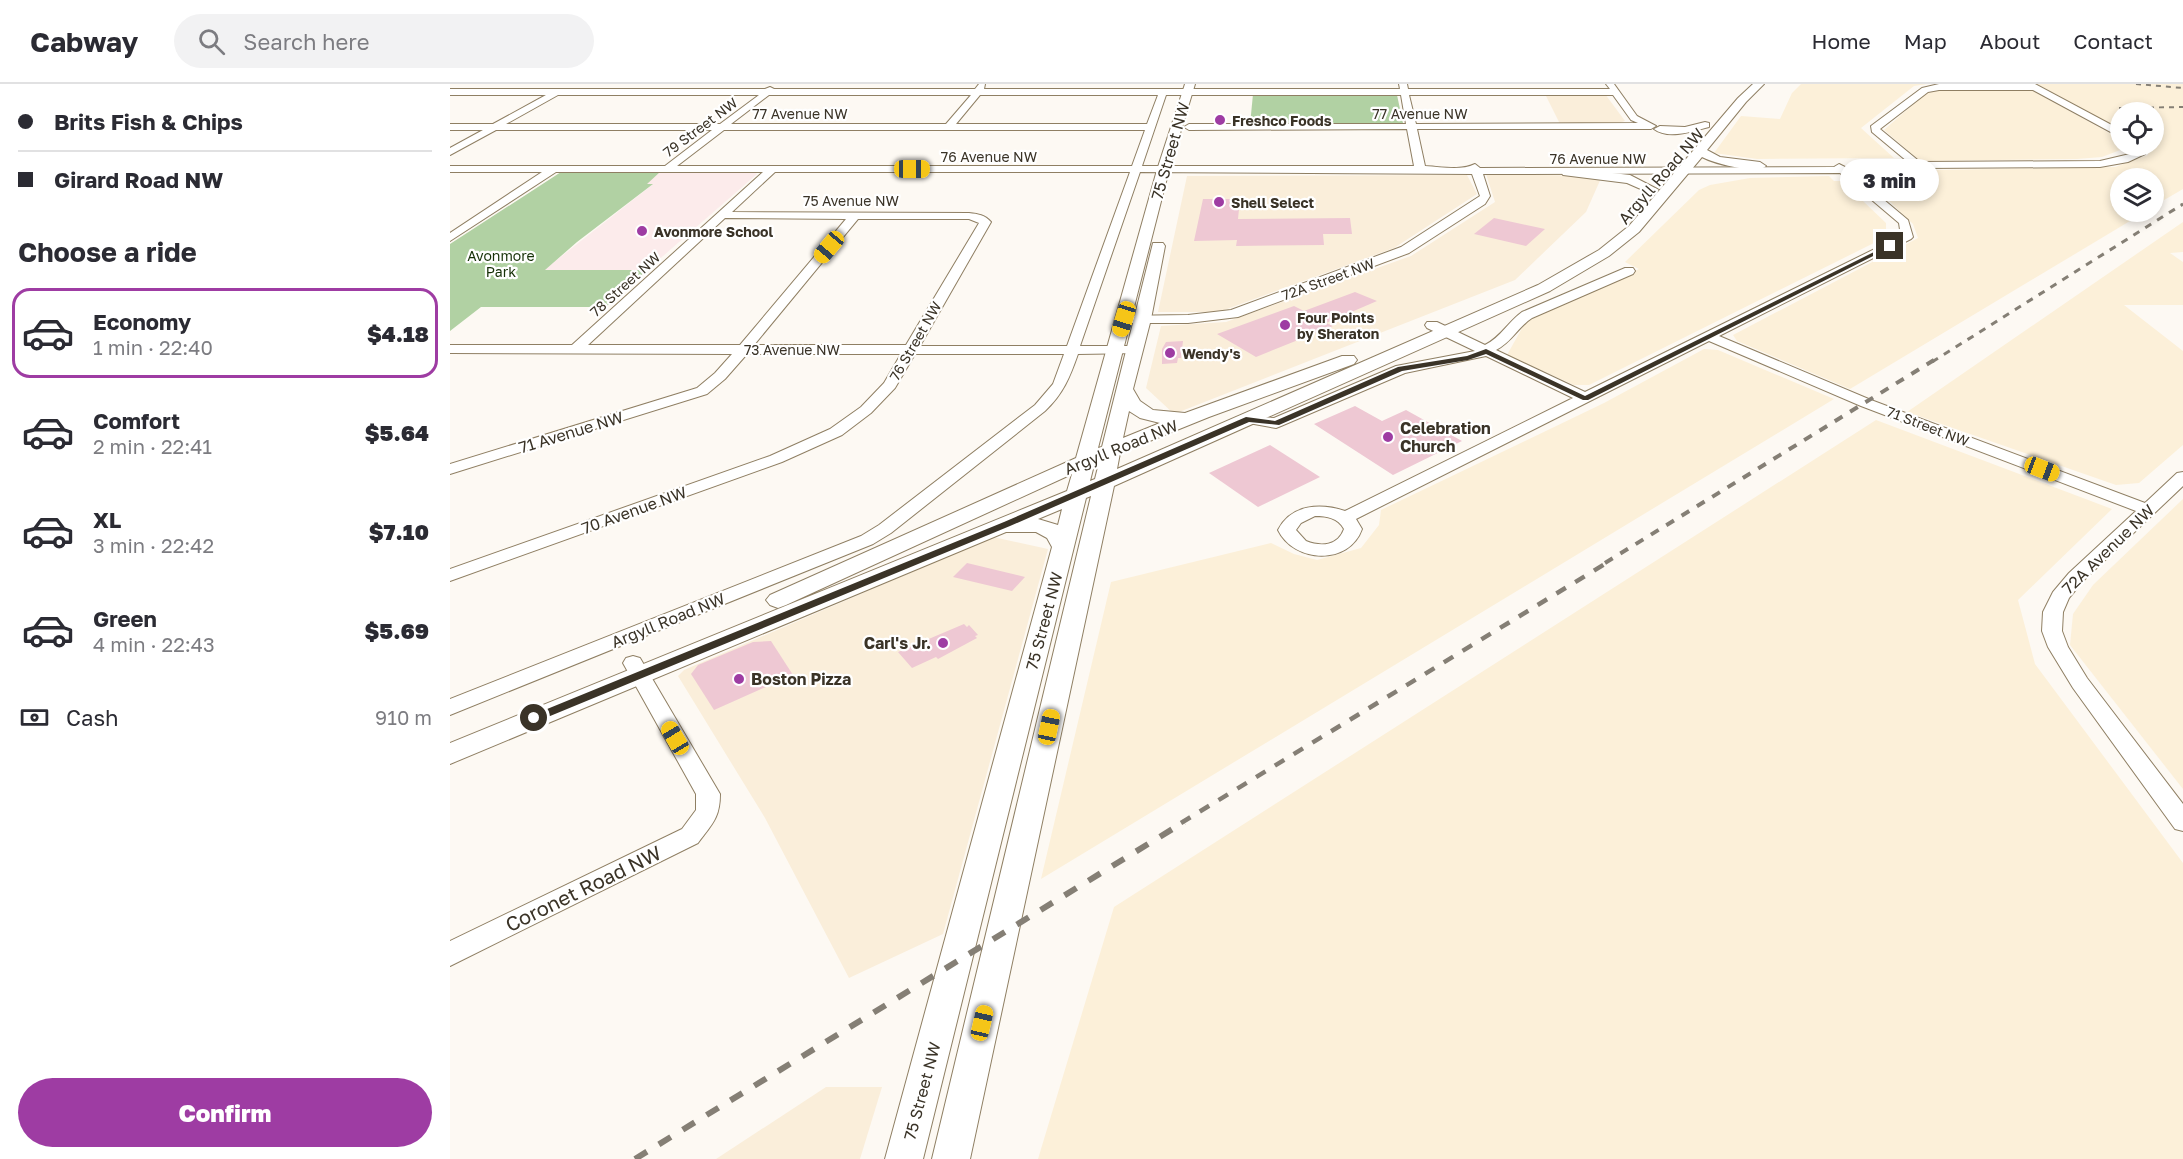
<!DOCTYPE html>
<meta charset="utf-8">
<style>
:root{--surface:#fff;--page:#f2f2f3;--text:#2b2b33;--muted:#7c7c81;--line:#e1e1e2;--accent:#9e3ca3}
body{margin:0;font-family:"Golos Text",sans-serif;background:var(--page);color:var(--text);height:100vh;display:flex;flex-direction:column;font-size:22px;white-space:nowrap}
*{box-sizing:border-box;margin:0}
p{font-size:20px;color:var(--muted)}
.icon{flex:none;width:33px;height:33px;fill:none;stroke:currentColor;stroke-width:2;stroke-linecap:round;stroke-linejoin:round}
.map{position:relative;flex:1;overflow:hidden}
.sheet{display:flex;flex-direction:column;background:var(--surface);width:450px}
.sheet>*{flex:none}
.top-card{display:grid;align-content:center;height:132px;padding:0 18px;background:var(--surface)}
.tools{position:absolute;left:1660px;top:18px;display:grid;gap:12px}
.tools a{display:grid;place-items:center;width:54px;height:54px;border-radius:50%;background:var(--surface);box-shadow:0 3px 9px #0003;font-size:30px}
.end{position:absolute;width:27px;height:27px;margin:-14px;border:8px solid #3a3327;background:#fff;box-shadow:0 0 0 3px #fff}
.from{border-radius:50%}
.bubble{position:absolute;height:42px;border-radius:21px;background:var(--surface);box-shadow:0 3px 9px #0003;font-size:20px;font-weight:800;line-height:42px;text-align:center}
.car{position:absolute;width:18px;height:36px;margin:-18px -9px;border-radius:8px;box-shadow:0 0 4px 2px #0007;background:linear-gradient(#f5c518 24%,#345 0 40%,#f5c518 0 76%,#345 0 86%,#f5c518 0)}
.top-card b{display:flex;align-items:center;gap:21px;height:57px;font-size:22px}
.top-card b+b{border-top:2px solid var(--line)}
.top-card i{width:15px;height:15px;background:var(--text)}
ul{padding:0;list-style:none}
li{display:flex;align-items:center;gap:18px;height:90px;margin:0 12px 9px;padding:0 6px;border:3px solid transparent;border-radius:18px}
li div{flex:1}
li b{display:block;font-size:22px}
li em{font-style:normal;font-weight:800}
li.on{border-color:var(--accent)}
li>.icon{width:54px;height:54px;stroke-width:1.5}
h2{padding:0 18px;font-size:27px;line-height:72px}
.pay{display:flex;align-items:center;gap:15px;height:66px;padding:0 18px;font-size:22px}
.pay p{margin-inline-start:auto}
.button{display:flex;gap:12px;margin-top:auto;padding:12px 18px}
.button a{flex:1;height:69px;border-radius:36px;background:var(--accent);color:#fff;font-size:24px;font-weight:800;line-height:69px;text-align:center}
header{display:flex;align-items:center;gap:36px;box-sizing:border-box;height:84px;padding:0 30px;background:var(--surface);border-bottom:2px solid var(--line)}
header strong{font-size:28px}
nav{display:flex;gap:33px;margin-inline-start:auto;font-size:21px}
.search{width:420px;height:54px;background:var(--page);display:flex;align-items:center;gap:15px;box-sizing:border-box;padding:0 21px;border-radius:33px;color:var(--muted);font-size:22px}
main{display:flex;flex:1;min-height:0}
.map>svg:first-child{display:block}
.commercial{fill:#faeeda}
.built{fill:#fcf0d9}
.education{fill:#fcebeb}
.green{fill:#b1d1a3}
.building{fill:#eec8d3}
.lines{fill:none;stroke-linecap:round;stroke-linejoin:round}
.minor-casing{stroke:#8f7f63;stroke-width:2}
.major-casing{stroke:#8f7f63;stroke-width:2}
.minor{fill:#fff;fill-rule:evenodd}
.major{fill:#fff;fill-rule:evenodd}
.rail-far4{stroke:#857f75;stroke-width:2;stroke-dasharray:5 5;stroke-linecap:butt}
.rail-far3{stroke:#857f75;stroke-width:3;stroke-dasharray:7 7;stroke-linecap:butt}
.rail-far2{stroke:#857f75;stroke-width:4;stroke-dasharray:9 9;stroke-linecap:butt}
.rail-far1{stroke:#857f75;stroke-width:4.5;stroke-dasharray:11 11;stroke-linecap:butt}
.rail{stroke:#857f75;stroke-width:6;stroke-dasharray:14 14;stroke-linecap:butt}
.route{fill:#3a3327}
.poi-dot{fill:#9e3ca3;stroke:#fff;stroke-width:2}
.labels{text-anchor:middle;dominant-baseline:central;stroke-width:4.5;stroke-linejoin:round;paint-order:stroke}
.far-street-label{font-size:14px;fill:#3a3327;stroke:#fff}
.far-poi-label{font-size:14px;font-weight:bold;fill:#3a3327;stroke:#fff;text-anchor:start}
.far-park-label{font-size:14px;fill:#163107;stroke:#fff}
.street-label{font-size:16px;fill:#3a3327;stroke:#fff}
.poi-label{font-size:16px;font-weight:bold;fill:#3a3327;stroke:#fff;text-anchor:start}
.near-street-label{font-size:20px;fill:#3a3327;stroke:#fff}
</style>
<header>
<strong>Cabway</strong>
<div class="search"><svg class="icon" aria-label="search" viewBox="0 0 24 24"><circle cx="10" cy="10" r="6"/><path d="M15 15l6 6"/></svg>Search here</div>
<nav><a>Home</a><a>Map</a><a>About</a><a>Contact</a></nav>
</header>
<main>
<section class="sheet">
<div class="top-card">
<b><i class="from"></i>Brits Fish &amp; Chips</b>
<b><i></i>Girard Road NW</b>
</div>
<h2>Choose a ride</h2>
<ul>
<li class="on"><svg class="icon" aria-label="car" viewBox="0 0 24 24"><path d="M5 17H2v-5l4-1 3-4h7l3 4 3 1v5h-3M9 17h6M6 11h13"/><circle cx="7" cy="17" r="2"/><circle cx="17" cy="17" r="2"/></svg><div><b>Economy</b><p>1 min · 22:40</p></div><em>$4.18</em></li>
<li><svg class="icon" aria-label="car" viewBox="0 0 24 24"><path d="M5 17H2v-5l4-1 3-4h7l3 4 3 1v5h-3M9 17h6M6 11h13"/><circle cx="7" cy="17" r="2"/><circle cx="17" cy="17" r="2"/></svg><div><b>Comfort</b><p>2 min · 22:41</p></div><em>$5.64</em></li>
<li><svg class="icon" aria-label="car" viewBox="0 0 24 24"><path d="M5 17H2v-5l4-1 3-4h7l3 4 3 1v5h-3M9 17h6M6 11h13"/><circle cx="7" cy="17" r="2"/><circle cx="17" cy="17" r="2"/></svg><div><b>XL</b><p>3 min · 22:42</p></div><em>$7.10</em></li>
<li><svg class="icon" aria-label="car" viewBox="0 0 24 24"><path d="M5 17H2v-5l4-1 3-4h7l3 4 3 1v5h-3M9 17h6M6 11h13"/><circle cx="7" cy="17" r="2"/><circle cx="17" cy="17" r="2"/></svg><div><b>Green</b><p>4 min · 22:43</p></div><em>$5.69</em></li>
</ul>
<div class="pay"><svg class="icon" aria-label="cash" viewBox="0 0 24 24"><path d="M3 7h18v10H3z"/><circle cx="12" cy="12" r="2"/></svg>Cash<p>910 m</p></div>
<div class="button"><a>Confirm</a></div>
</section>
<div class="map">
<svg width="1733" height="1075" viewBox="0 0 1733 1075">
<rect width="100%" height="100%" fill="#fdf9f3"/>
<g class="commercial">
<path d="M1095 10H1155L1175 37 1169 39 1110 40Z"/>
<path d="M1036 90 1152 92 1136 128 1065 196 724 330 696 304 711 242 776 238 961 172 1045 118Z"/>
<path d="M1017 91 1027 110 944 164 769 228H708L737 92Z"/>
<path d="M543 453 598 465 493 850 399 894 315 734 228 592 234 586Z"/>
<path d="M376 1003H432L410 1075H266Z"/>
</g>
<g class="built">
<path d="M1351 0H1477L1464 2 1411 44 1444 74 1307 75 1264 69 1291 32 1330 35 1342 9Z"/>
<path d="M1587 0H1733V105L1704 122V94H1671V128H1695L1400 305 1287 257 1283 251 1468 154 1463 140 1411 90 1487 86 1665 83 1698 71 1697 64 1694 62H1704V28H1671V46Z"/>
<path d="M1578 4 1670 55 1671 62 1678 63 1652 73 1627 75 1470 77 1434 46 1476 9 1484 5Z"/>
<path d="M1379 92 1384 97H1392L1436 139V153L1139 301H1124L1057 271 1076 237 1189 185 1175 178 1249 106 1260 101 1300 94Z"/>
<path d="M1733 138V168L1720 169 1733 178V221H1674L1733 267V361L1689 399 1666 401 1457 328Z"/>
<path d="M1254 265 1268 266 1384 315 591 795 661 498 821 459 844 470 867 476 911 464 929 441 931 426 1154 319Z"/>
<path d="M1426 336 1662 425 1568 516 1585 580 1733 779V1075H588L664 823Z"/>
<path d="M1733 415V705L1620 561 1623 530 1643 501Z"/>
</g>
<path class="education" d="M210 88H303L307 90 197 186H94L202 101 196 100Z"/>
<g class="green">
<path d="M803 10 947 11 953 39 800 41Z"/>
<path d="M111 88H210L197 100H203L127 158 95 186H197L156 223H31L0 247V160Z"/>
</g>
<g class="building">
<path d="M753 115H790L788 135 900 134 902 150H873L874 161 786 162 787 156 744 157Z"/>
<path d="M1044 134 1095 145 1076 162 1024 150Z"/>
<path d="M905 208 927 217 876 239 883 242 806 273 767 250 844 222 854 227Z"/>
<path d="M733 257 731 274H728L727 279 712 280V265L716 258Z"/>
<path d="M905 322 932 337 956 326 1012 357 943 391 864 340Z"/>
<path d="M820 361 870 393 808 423 759 389Z"/>
<path d="M517 479 575 493 562 507 503 493Z"/>
<path d="M514 540 517 543 519 541 528 551 525 552 527 554 488 575 486 573 462 584 448 568Z"/>
<path d="M321 557 343 591 264 626 241 590 248 581 303 558Z"/>
</g>
<g class="lines">
<g class="minor-casing">
<g id="minor">
<path d="M529 0H535L534 5H950L949 0H957L958 5H1160L1156 0H1164L1187 32 1206 42 1201 45H967L975 82C992 83 1011 87 1025 80L1030 84 1384 83 1389 80 1395 83 1453 80 1458 78 1422 48 1421 42 1472 4 1489 0H1585L1671 46V53L1668 52 1583 6H1489L1478 8 1430 45 1470 78 1650 77 1684 69 1681 62H1691L1695 70 1678 78 1650 83 1473 84 1402 89 1458 136 1463 153 1461 155 1269 252 1421 316 1695 419 1727 389 1733 388V402L1633 497 1619 514 1613 528 1612 547 1618 563 1637 594 1733 720V747L1725 745 1623 604 1598 563 1592 547 1593 528 1603 508 1619 489 1686 427 1411 322 1259 257 906 435 912 445C899 482 844 479 828 446 841 420 871 419 895 427L1123 314 1036 272 955 289 831 342 826 344 793 338 790 335 793 332 824 334 946 282 1025 267 977 244 975 241 977 238H987L1035 261C1051 253 1058 238 1072 228L1175 184H1183L1185 187 1183 190 1082 234C1068 243 1062 258 1046 266L1135 308 1451 152 1449 139 1390 89 1033 90 1040 112 1035 120 959 169 788 233 738 239H674L669 238 667 235 669 232 738 231 781 226 951 163 1030 112 1022 90 690 88 630 262H685L690 263 692 266 690 269 628 270C620 293 613 310 595 327L441 449 423 460 0 631V615L411 452 429 441 585 321 603 300 614 270H465L445 304 421 329 392 351 332 378 0 497V485L320 372 380 345 411 323 434 299 451 270H297L275 295 257 310 0 390V380L247 304 265 289 282 270 0 269V261H122L313 88H106L0 157V149L92 88H0V82H215L262 46H46L0 71V64L33 46H0V40H43L96 11H0V5H315L320 3 324 5H525ZM108 11H309L270 40H56ZM319 11H521L496 40H281ZM530 11H708L697 40H506ZM716 11H951L956 40H739L734 43 739 46 957 45 964 82H692ZM959 11H1163L1181 36 1188 39 966 40ZM274 46H695L682 82H227ZM325 88H680L617 262H470L541 138C535 131 528 130 519 129L282 128ZM275 134 396 135 290 261H138ZM408 135H519L529 139 456 261H304ZM865 432C877 432 888 434 894 445 888 462 871 463 856 457L846 446 851 439Z"/>
<path d="M183 572 190 574 270 710C270 734 262 740 248 759L0 882V857L232 745 246 726V710L173 579 176 574Z"/>
</g>
</g>
<g class="major-casing">
<g id="major">
<path d="M735 0H745L719 86 648 364 652 363 703 159H713L715 162 701 235 683 305 690 317 703 326 735 329 892 272H904L907 276 904 280 759 333 670 369 667 385 1088 201 1149 166 1179 142 1288 14 1303 0H1314L1296 18 1257 66 1270 73 1310 78 1316 82C1307 91 1263 79 1252 73L1189 148 1159 172 1100 207 664 402 520 1075H482L641 412 636 414 473 1075H435L602 463 597 454 586 448H556L0 680V659L617 407 622 390 336 521 328 524 320 521 316 516 320 511 626 374 707 86ZM679 327 690 334 710 339 673 354ZM649 379 645 395 640 397 644 381ZM612 425 608 441 588 435Z"/>
<path d="M1255 38 1259 39V43C1244 47 1218 56 1204 45L1210 42 1235 43Z"/>
<path d="M1117 84 1180 91 1209 106 1202 110 1177 99 1113 91 1111 88 1113 85Z"/>
</g>
</g>
<use href="#minor" class="minor"/>
<use href="#major" class="major"/>
<g class="rail-far4">
<path d="M1686 0 1733 4"/>
<path d="M1669 24 1733 23"/>
<path d="M1731 122 1733 120"/>
</g>
<path class="rail-far3" d="M1482 278 1733 120"/>
<path class="rail-far2" d="M1155 479 1484 276"/>
<path class="rail-far1" d="M731 739 1158 478"/>
<path class="rail" d="M185 1075 734 738"/>
</g>
<path class="route" d="M1438 161 1443 162 1138 316H1133L1036 270 1018 276 952 287 829 341 799 338 560 442 88 637H80L79 634 80 632 554 438 796 333 825 337 948 283 1017 272 1036 265 1135 312Z"/>
<g class="poi-dot">
<circle cx="770" cy="36" r="6"/>
<circle cx="769" cy="118" r="6"/>
<circle cx="192" cy="147" r="6"/>
<circle cx="835" cy="241" r="6"/>
<circle cx="720" cy="269" r="6"/>
<circle cx="938" cy="353" r="6"/>
<circle cx="493" cy="559" r="6"/>
<circle cx="289" cy="595" r="6"/>
</g>
<g class="labels">
<g class="far-street-label">
<text x="350" y="29">77 Avenue NW</text>
<text x="970" y="29">77 Avenue NW</text>
<text transform="translate(250 43) rotate(-37)">79 Street NW</text>
<text x="539" y="72">76 Avenue NW</text>
<text x="1148" y="74">76 Avenue NW</text>
<text x="401" y="116">75 Avenue NW</text>
<text transform="translate(878 195) rotate(-20)">72A Street NW</text>
<text transform="translate(175 200) rotate(-42)">78 Street NW</text>
<text transform="translate(465 257) rotate(-60)">76 Street NW</text>
<text x="342" y="265">73 Avenue NW</text>
<text transform="translate(1478 342) rotate(21)">71 Street NW</text>
</g>
<g class="far-poi-label">
<text x="782" y="36">Freshco Foods</text>
<text x="781" y="118">Shell Select</text>
<text x="204" y="147">Avonmore School</text>
<text x="847" y="233">Four Points<tspan x="847" dy="16">by Sheraton</tspan></text>
<text x="732" y="269">Wendy's</text>
</g>
<g class="far-park-label">
<text x="51" y="171">Avonmore<tspan x="51" dy="16">Park</tspan></text>
</g>
<g class="street-label">
<text transform="translate(720 67) rotate(-74)">75 Street NW</text>
<text transform="translate(1211 92) rotate(-49)">Argyll Road NW</text>
<text transform="translate(121 348) rotate(-17)">71 Avenue NW</text>
<text transform="translate(671 363) rotate(-22)">Argyll Road NW</text>
<text transform="translate(184 426) rotate(-20)">70 Avenue NW</text>
<text transform="translate(1658 465) rotate(-44)">72A Avenue NW</text>
<text transform="translate(218 536) rotate(-22)">Argyll Road NW</text>
<text transform="translate(594 537) rotate(-75)">75 Street NW</text>
<text transform="translate(472 1007) rotate(-75)">75 Street NW</text>
</g>
<g class="poi-label">
<text x="950" y="344">Celebration<tspan x="950" dy="18">Church</tspan></text>
<text x="481" y="559" text-anchor="end">Carl's Jr.</text>
<text x="301" y="595">Boston Pizza</text>
</g>
<g class="near-street-label">
<text transform="translate(133 804) rotate(-26)">Coronet Road NW</text>
</g>
</g>
</svg>
<div class="tools">
<a><svg class="icon" aria-label="locate" viewBox="0 0 24 24"><circle cx="12" cy="12" r="6"/><path d="M12 2v4M12 18v4M2 12h4M18 12h4"/></svg></a>
<a><svg class="icon" aria-label="layers" viewBox="0 0 24 24"><path d="M12 4l9 5-9 5-9-5zM3 14l9 5 9-5"/></svg></a>
</div>
<i class="end from" style="left:84px;top:634px"></i>
<i class="end" style="left:1440px;top:162px"></i>
<div class="bubble" style="left:1390px;top:75px;width:99px">3 min</div>
<i class="car" style="left:462px;top:85px;rotate:90deg"></i>
<i class="car" style="left:379px;top:163px;rotate:220deg"></i>
<i class="car" style="left:674px;top:235px;rotate:197deg"></i>
<i class="car" style="left:1592px;top:385px;rotate:111deg"></i>
<i class="car" style="left:599px;top:643px;rotate:12deg"></i>
<i class="car" style="left:225px;top:654px;rotate:329deg"></i>
<i class="car" style="left:532px;top:939px;rotate:13deg"></i>
</div>
</main>
